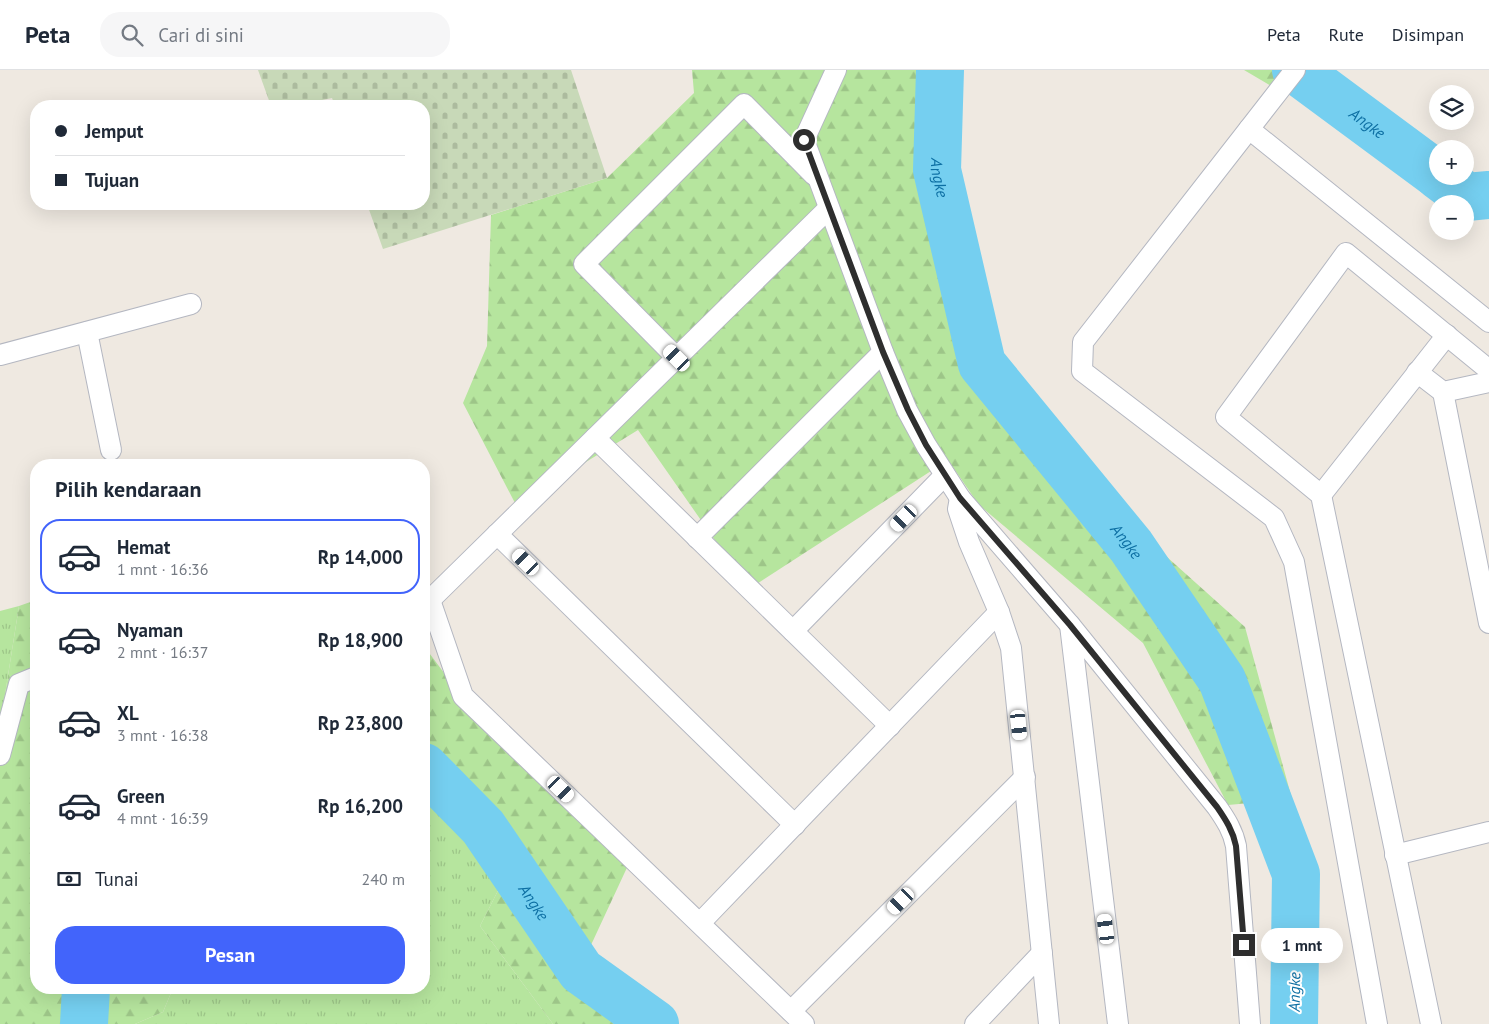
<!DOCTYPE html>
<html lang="id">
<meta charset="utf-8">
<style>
:root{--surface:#fff;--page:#f6f6f7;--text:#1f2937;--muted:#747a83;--line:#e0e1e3;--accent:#4264fb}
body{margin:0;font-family:"PT Sans",sans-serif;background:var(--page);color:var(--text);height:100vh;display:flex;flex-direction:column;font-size:19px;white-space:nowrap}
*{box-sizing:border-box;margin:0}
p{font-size:16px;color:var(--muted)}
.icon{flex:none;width:28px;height:28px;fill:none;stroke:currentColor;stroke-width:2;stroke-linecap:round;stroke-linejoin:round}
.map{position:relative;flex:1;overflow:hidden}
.details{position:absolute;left:30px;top:389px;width:400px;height:535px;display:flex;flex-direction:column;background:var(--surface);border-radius:20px;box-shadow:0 5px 20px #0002}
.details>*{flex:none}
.top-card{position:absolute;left:30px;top:30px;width:400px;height:110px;border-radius:20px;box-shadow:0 5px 20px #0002;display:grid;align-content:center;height:110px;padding:0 25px;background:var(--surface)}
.fabs{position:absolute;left:1429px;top:15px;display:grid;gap:10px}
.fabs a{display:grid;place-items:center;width:45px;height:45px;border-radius:50%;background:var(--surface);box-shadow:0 5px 20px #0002;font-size:25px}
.end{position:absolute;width:22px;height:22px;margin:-11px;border:6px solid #2e2e2e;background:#fff;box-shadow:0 0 0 2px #fff}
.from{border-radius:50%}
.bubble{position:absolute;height:35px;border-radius:18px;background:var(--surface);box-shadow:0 5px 20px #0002;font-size:16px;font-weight:700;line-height:35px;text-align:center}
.car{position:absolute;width:15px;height:30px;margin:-15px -8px;border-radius:6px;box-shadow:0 0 4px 1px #0007;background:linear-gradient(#fff 24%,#345 0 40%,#fff 0 76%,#345 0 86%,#fff 0)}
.top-card b{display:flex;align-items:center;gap:18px;height:48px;font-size:19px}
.top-card b+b{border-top:1px solid var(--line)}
.top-card i{width:12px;height:12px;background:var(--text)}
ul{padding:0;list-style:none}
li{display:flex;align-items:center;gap:15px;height:75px;margin:0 10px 8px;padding:0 15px;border:2px solid transparent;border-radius:20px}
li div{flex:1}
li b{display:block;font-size:19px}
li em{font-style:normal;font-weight:700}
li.selected{border-color:var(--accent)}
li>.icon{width:45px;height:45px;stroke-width:1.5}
h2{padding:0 25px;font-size:22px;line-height:60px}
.pay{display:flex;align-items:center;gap:12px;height:55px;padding:0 25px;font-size:19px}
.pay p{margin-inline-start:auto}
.action{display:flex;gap:10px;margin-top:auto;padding:10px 25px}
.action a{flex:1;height:58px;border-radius:20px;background:var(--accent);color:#fff;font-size:20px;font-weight:700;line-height:58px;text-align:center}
header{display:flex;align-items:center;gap:30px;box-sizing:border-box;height:70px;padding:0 25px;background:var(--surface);border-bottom:1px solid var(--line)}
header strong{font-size:24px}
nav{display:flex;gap:28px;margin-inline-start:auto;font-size:18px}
.search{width:350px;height:45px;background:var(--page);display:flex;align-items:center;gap:12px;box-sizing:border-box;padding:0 18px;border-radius:20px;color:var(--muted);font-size:19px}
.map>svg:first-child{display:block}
.grass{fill:url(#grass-tufts)}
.forest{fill:url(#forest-firs)}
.cemetery{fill:url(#cemetery-stones)}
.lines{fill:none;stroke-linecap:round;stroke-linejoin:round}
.river{stroke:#75cff0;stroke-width:48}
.street-casing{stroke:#b4b7c1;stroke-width:22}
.street{stroke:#fff;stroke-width:20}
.route{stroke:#2e2e2e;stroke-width:6}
.labels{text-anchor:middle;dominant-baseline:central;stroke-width:4;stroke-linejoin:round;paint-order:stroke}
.water-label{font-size:16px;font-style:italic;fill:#0d6fa3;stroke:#fff}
</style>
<header>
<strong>Peta</strong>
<div class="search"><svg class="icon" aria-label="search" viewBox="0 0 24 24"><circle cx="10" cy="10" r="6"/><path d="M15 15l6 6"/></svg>Cari di sini</div>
<nav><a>Peta</a><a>Rute</a><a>Disimpan</a></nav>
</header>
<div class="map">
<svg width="1489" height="954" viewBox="0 0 1489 954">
<defs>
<pattern id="grass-tufts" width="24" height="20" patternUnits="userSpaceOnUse" patternTransform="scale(1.25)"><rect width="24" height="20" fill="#b6e59e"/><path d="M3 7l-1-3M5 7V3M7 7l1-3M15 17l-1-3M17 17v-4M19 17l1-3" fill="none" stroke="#9dc588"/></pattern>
<pattern id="forest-firs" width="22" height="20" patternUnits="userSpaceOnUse" patternTransform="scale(1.25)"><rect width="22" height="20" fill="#b6e59e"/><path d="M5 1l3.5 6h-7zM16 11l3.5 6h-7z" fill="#9dc588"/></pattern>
<pattern id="cemetery-stones" width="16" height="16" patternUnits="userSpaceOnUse" patternTransform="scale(1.25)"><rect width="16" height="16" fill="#c8d9b8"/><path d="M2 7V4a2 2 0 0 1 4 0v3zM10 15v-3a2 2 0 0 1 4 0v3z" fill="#acbb9e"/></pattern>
</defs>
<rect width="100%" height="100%" fill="#efe9e1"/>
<g class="grass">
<path d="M19 536 0 656V541Z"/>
<path d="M424 698 507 803 480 856 553 954H135L163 942 173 918H424Z"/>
</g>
<g class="forest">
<path d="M692 0H959L948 152 1040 373 1245 557 1292 729 1228 735 1143 573 979 435 948 390 749 519 638 360 516 435 463 333 487 276 491 145 607 108 694 23Z"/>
<path d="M1244 0H1296L1283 23Z"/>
<path d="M36 530V918H173L163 942 135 954H0V656L19 536Z"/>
<path d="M424 576 450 611 631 789 571 918 626 954H553L480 856 507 803 424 698Z"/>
</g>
<path class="cemetery" d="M258 0H571L607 108 383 179 367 134H424V36H335L332 28 294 36H271Z"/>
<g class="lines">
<g class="river">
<path id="s1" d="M940 0 937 100 982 294 1131 476 1222 610 1296 804 1294 954"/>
<path id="s2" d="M1296 0 1438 105"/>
<path d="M1439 106 1467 127 1489 125"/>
<path id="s3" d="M424 697 483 757 581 901 655 954"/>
<path d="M84 954 86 918"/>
</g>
<g class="street-casing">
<g id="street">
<path d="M836 0 804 70 883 282 907 340 926 375 960 428 1070 555 1217 737C1226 750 1233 761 1236 776L1250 954"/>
<path d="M1295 0 1083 272 1082 301 1274 448 1294 492 1377 954"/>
<path d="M1249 59 1489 252"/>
<path d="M87 262 111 380"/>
<path d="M0 285 191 234"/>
<path d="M677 288 584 194 744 34 814 105"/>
<path d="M1417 302 1443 322 1489 312"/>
<path d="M1443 322 1489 553"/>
<path d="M595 368 890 656"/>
<path d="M1321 425 1447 265"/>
<path d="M960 428 958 439 969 472 999 542 1011 578 1049 954"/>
<path d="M497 464 795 755"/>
<path d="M697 468 883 282"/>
<path d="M424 530H430L463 626 804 954"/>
<path d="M430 530 829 138"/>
<path d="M1070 555 1118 954"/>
<path d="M793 561 945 405"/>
<path d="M0 685 19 614 36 607"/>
<path d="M1395 785 1489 762"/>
<path d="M700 853 999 542"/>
<path d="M791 941 1025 707"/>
<path d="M975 954 1042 883"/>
<path d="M1431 954 1321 425 1226 347 1346 183 1489 300"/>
</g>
</g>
<use href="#street" class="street"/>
</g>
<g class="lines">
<path class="route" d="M804 70 883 282 908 340 926 375 960 428 1070 555 1217 737C1226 750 1233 761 1236 776L1244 875"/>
</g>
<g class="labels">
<g class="water-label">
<text stroke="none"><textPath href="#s2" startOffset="89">Angke</textPath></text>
<text stroke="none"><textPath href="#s1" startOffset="108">Angke</textPath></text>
<text stroke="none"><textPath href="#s1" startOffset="528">Angke</textPath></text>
<text stroke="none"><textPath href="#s3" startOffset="175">Angke</textPath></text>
<text transform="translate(1294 922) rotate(-89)">Angke</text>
</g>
</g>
</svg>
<div class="fabs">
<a><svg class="icon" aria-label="layers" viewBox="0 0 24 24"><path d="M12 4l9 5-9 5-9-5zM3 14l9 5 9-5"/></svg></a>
<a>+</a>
<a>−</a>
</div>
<i class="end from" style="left:804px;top:70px"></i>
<i class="end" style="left:1244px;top:875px"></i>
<div class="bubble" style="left:1261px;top:858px;width:82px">1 mnt</div>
<i class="car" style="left:677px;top:288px;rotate:315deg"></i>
<i class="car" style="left:904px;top:448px;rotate:224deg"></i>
<i class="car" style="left:526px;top:492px;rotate:314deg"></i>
<i class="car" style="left:1019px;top:655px;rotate:174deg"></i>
<i class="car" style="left:561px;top:719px;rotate:134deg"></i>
<i class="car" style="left:901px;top:831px;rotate:225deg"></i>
<i class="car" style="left:1106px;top:859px;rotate:353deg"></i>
<div class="top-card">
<b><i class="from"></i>Jemput</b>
<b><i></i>Tujuan</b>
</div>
<section class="details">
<h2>Pilih kendaraan</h2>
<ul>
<li class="selected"><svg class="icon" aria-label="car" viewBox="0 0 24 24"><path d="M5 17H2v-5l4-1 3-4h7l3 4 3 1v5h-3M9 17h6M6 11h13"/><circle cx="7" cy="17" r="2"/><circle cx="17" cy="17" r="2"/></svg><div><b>Hemat</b><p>1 mnt · 16:36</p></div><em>Rp 14,000</em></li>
<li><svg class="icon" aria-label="car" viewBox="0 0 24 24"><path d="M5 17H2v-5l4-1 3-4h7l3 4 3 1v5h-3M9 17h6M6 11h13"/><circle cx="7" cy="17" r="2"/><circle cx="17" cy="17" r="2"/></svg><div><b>Nyaman</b><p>2 mnt · 16:37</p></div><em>Rp 18,900</em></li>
<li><svg class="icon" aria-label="car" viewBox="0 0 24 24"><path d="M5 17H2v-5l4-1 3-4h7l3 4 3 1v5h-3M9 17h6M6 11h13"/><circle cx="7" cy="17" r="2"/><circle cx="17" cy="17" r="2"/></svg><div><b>XL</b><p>3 mnt · 16:38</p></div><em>Rp 23,800</em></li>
<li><svg class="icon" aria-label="car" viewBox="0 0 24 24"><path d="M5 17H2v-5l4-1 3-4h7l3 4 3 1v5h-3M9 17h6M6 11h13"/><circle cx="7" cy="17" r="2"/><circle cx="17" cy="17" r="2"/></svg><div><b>Green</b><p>4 mnt · 16:39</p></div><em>Rp 16,200</em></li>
</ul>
<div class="pay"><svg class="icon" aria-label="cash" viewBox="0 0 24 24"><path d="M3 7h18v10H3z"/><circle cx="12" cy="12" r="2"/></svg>Tunai<p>240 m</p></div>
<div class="action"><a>Pesan</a></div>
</section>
</div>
